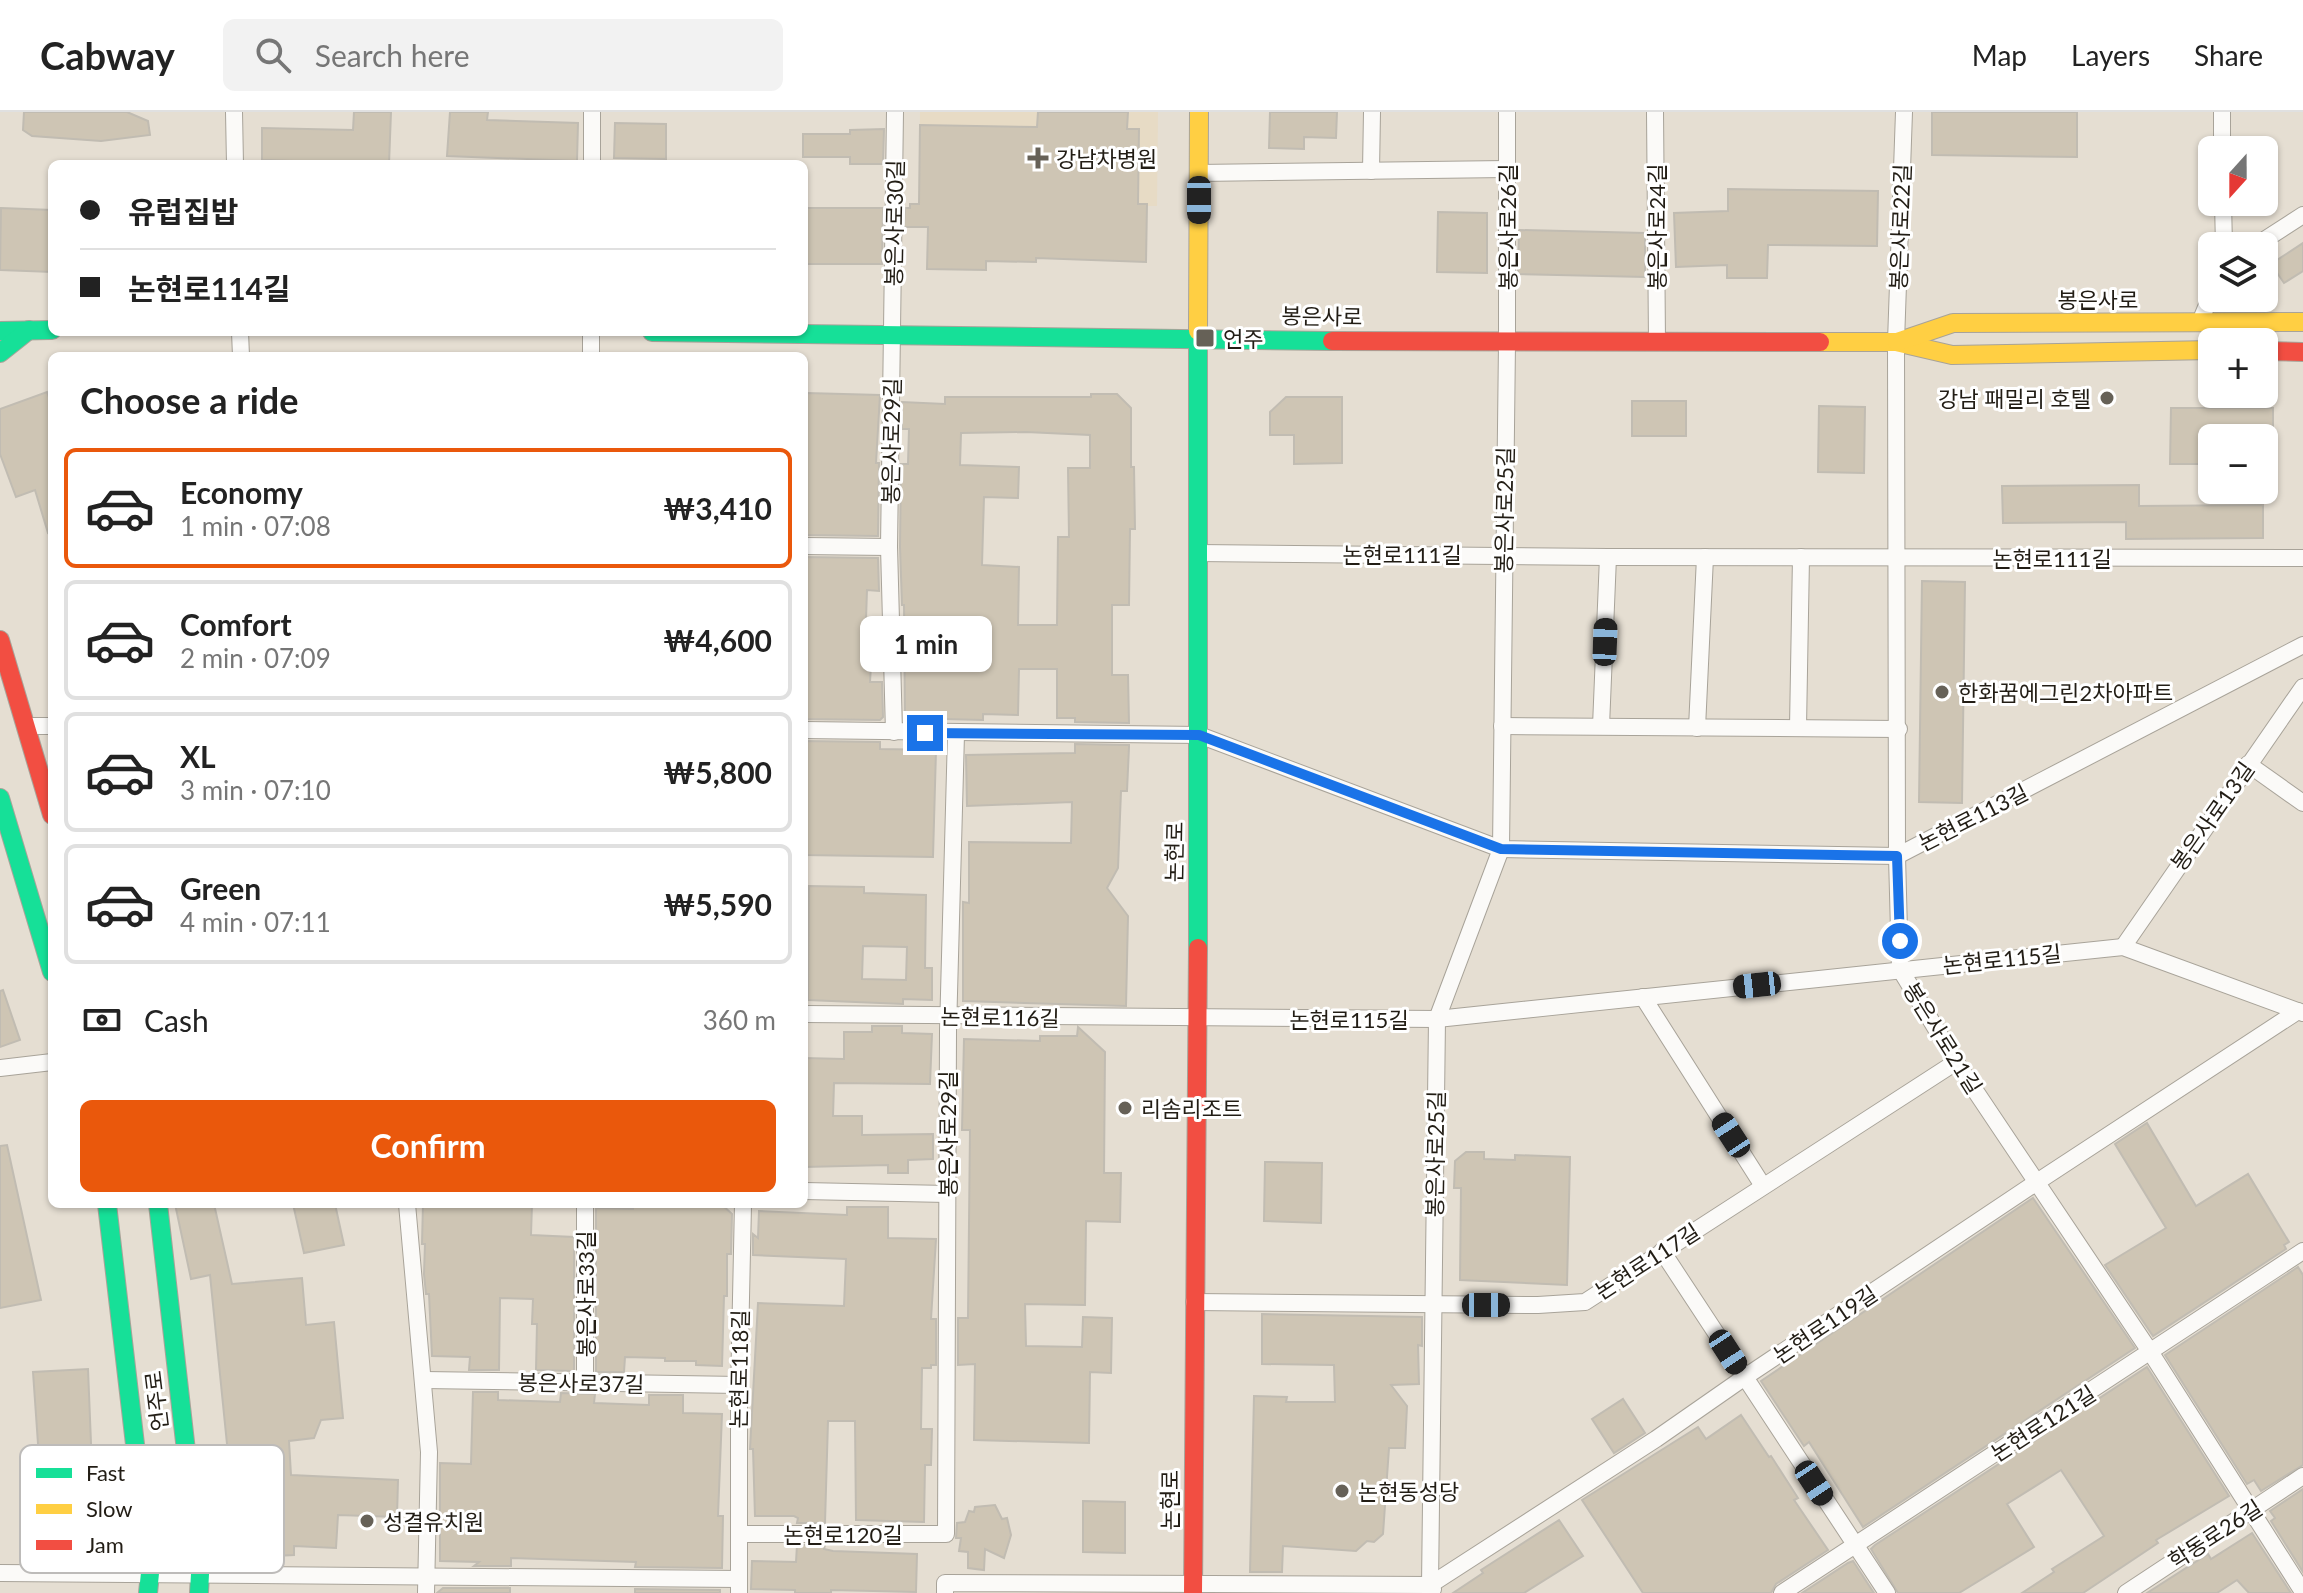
<!DOCTYPE html>
<meta charset="utf-8">
<style>
:root{--surface:#fff;--page:#f2f2f2;--text:#222;--muted:#767676;--line:#e0e0e0;--accent:#ea580c}
body{margin:0;font-family:Lato,"Noto Sans KR",sans-serif;background:var(--page);color:var(--text);height:100vh;display:flex;flex-direction:column;font-size:30px;white-space:nowrap}
*{box-sizing:border-box;margin:0}
p{font-size:26px;color:var(--muted)}
.icon{flex:none;width:44px;height:44px;fill:none;stroke:currentColor;stroke-width:2;stroke-linecap:round;stroke-linejoin:round}
.map{position:relative;flex:1;overflow:hidden}
.drawer{position:absolute;left:48px;top:240px;width:760px;height:856px;display:flex;flex-direction:column;background:var(--surface);border-radius:12px;box-shadow:0 2px 6px #0004}
.drawer>*{flex:none}
.guide{position:absolute;left:48px;top:48px;width:760px;height:176px;border-radius:12px;box-shadow:0 2px 6px #0004;display:grid;align-content:center;height:176px;padding:0 32px;background:var(--surface)}
.needle{width:52px;rotate:201deg}
.tools{position:absolute;left:2198px;top:24px;display:grid;gap:16px}
.tools a{display:grid;place-items:center;width:80px;height:80px;border-radius:12px;background:var(--surface);box-shadow:0 2px 6px #0004;font-size:40px}
.end{position:absolute;width:36px;height:36px;margin:-18px;border:10px solid #1a73e8;background:#fff;box-shadow:0 0 0 4px #fff}
.from{border-radius:50%}
.bubble{position:absolute;height:56px;border-radius:12px;background:var(--surface);box-shadow:0 2px 6px #0004;font-size:26px;font-weight:700;line-height:56px;text-align:center}
.car{position:absolute;width:24px;height:48px;margin:-24px -12px;border-radius:10px;box-shadow:0 0 6px 2px #0007;background:linear-gradient(#222 24%,#8ab4d8 0 40%,#222 0 76%,#8ab4d8 0 86%,#222 0)}
.guide b{display:flex;align-items:center;gap:28px;height:76px;font-size:30px}
.guide b+b{border-top:2px solid var(--line)}
.guide i{width:20px;height:20px;background:var(--text)}
ul{padding:0;list-style:none}
li{display:flex;align-items:center;gap:24px;height:120px;margin:0 16px 12px;padding:0 16px;border:4px solid var(--line);border-radius:12px}
li div{flex:1}
li b{display:block;font-size:30px}
li em{font-style:normal;font-weight:700}
li.on{border-color:var(--accent)}
li>.icon{width:72px;height:72px;stroke-width:1.5}
h2{padding:0 32px;font-size:36px;line-height:96px}
.pay{display:flex;align-items:center;gap:20px;height:88px;padding:0 32px;font-size:30px}
.pay p{margin-inline-start:auto}
.cta{display:flex;gap:16px;margin-top:auto;padding:16px 32px}
.cta a{flex:1;height:92px;border-radius:12px;background:var(--accent);color:#fff;font-size:32px;font-weight:700;line-height:92px;text-align:center}
header{display:flex;align-items:center;gap:48px;box-sizing:border-box;height:112px;padding:0 40px;background:var(--surface);border-bottom:2px solid var(--line)}
header strong{font-size:38px}
nav{display:flex;gap:44px;margin-inline-start:auto;font-size:28px}
.search{width:560px;height:72px;background:var(--page);display:flex;align-items:center;gap:20px;box-sizing:border-box;padding:0 28px;border-radius:12px;color:var(--muted);font-size:30px}
.map>svg:first-child{display:block}
.built{fill:#e7dbc5}
.building{fill:#cec5b4;stroke:#c1bcb2;stroke-width:2;fill-rule:evenodd}
.lines{fill:none;stroke-linecap:round;stroke-linejoin:round}
.street-casing{stroke:#a8a399;stroke-width:18}
.fast-casing{stroke:#a8a399;stroke-width:20}
.slow-casing{stroke:#a8a399;stroke-width:20}
.jam-casing{stroke:#a8a399;stroke-width:20}
.street{stroke:#fbfaf8;stroke-width:16}
.fast{stroke:#16e098;stroke-width:18}
.slow{stroke:#ffcf43;stroke-width:18}
.jam{stroke:#f24e42;stroke-width:18}
.route{stroke:#1a73e8;stroke-width:10}
.poi-dot{fill:#666157;stroke:#fff;stroke-width:3}
.labels{text-anchor:middle;dominant-baseline:central;stroke-width:6;stroke-linejoin:round;paint-order:stroke}
.poi-label{font-size:22px;fill:#221d15;stroke:#fff;text-anchor:start}
.street-label{font-size:22px;fill:#221d15;stroke:#fff}
.key{fill:#fff;stroke:#bdbbb9;stroke-width:2}
.key-label{font-size:22px;fill:#221d15}
</style>
<header>
<strong>Cabway</strong>
<div class="search"><svg class="icon" aria-label="search" viewBox="0 0 24 24"><circle cx="10" cy="10" r="6"/><path d="M15 15l6 6"/></svg>Search here</div>
<nav><a>Map</a><a>Layers</a><a>Share</a></nav>
</header>
<div class="map">
<svg width="2303" height="1481" viewBox="0 0 2303 1481">
<rect width="100%" height="100%" fill="#e5ded2"/>
<path class="built" d="M920 0H1158L1157 94 919 93Z"/>
<g class="building">
<path d="M24 0H127L148 9 150 23 101 29 32 24 23 18Z"/>
<path d="M354 0H391L389 52 262 48V16L353 18Z"/>
<path d="M450 0H488L487 8 578 11 577 49 447 44Z"/>
<path d="M1038 0H1128L1127 17H1139L1138 92H1147L1146 150 1036 146V150L986 149V158L927 157 928 115H904L905 96H910V92H919L920 13 1037 15Z"/>
<path d="M1270 0H1337L1336 26 1304 25V37L1269 36Z"/>
<path d="M1932 0H2077V45L1932 43Z"/>
<path d="M615 11 666 12V47L614 46Z"/>
<path d="M884 17 883 52H850V45H803V22H850V18Z"/>
<path d="M1728 77 1878 79 1877 134 1768 133 1767 166H1727V153L1676 155 1674 101 1728 99Z"/>
<path d="M1 96 52 98V160L0 158Z"/>
<path d="M807 96H883L882 152H807Z"/>
<path d="M1438 100 1487 101V161L1437 160Z"/>
<path d="M1519 118 1645 121V165L1518 162Z"/>
<path d="M2303 131V159L2284 171 2271 152Z"/>
<path d="M47 280 52 294V420L48 421 35 378 16 385 0 342V297Z"/>
<path d="M806 281 880 283 876 351H879L878 424 804 423Z"/>
<path d="M1091 282H1117L1131 296V355H1134L1135 417H1130L1129 493H1112V563H1128L1129 611 1075 610V606H1057V557H1019L1018 603 983 602V608L905 606 904 493H902L900 435 901 352H908L909 317H902V290L945 292V285H1091ZM1026 320 1090 323V356H1068L1069 425H1058L1057 513H1018L1019 455 982 453 984 385 1018 386 1019 355 960 353 961 321Z"/>
<path d="M1286 285H1342V351L1294 352V323H1270V300Z"/>
<rect x="1632" y="289" width="54" height="35"/>
<path d="M1819 294 1865 295 1864 361 1818 360Z"/>
<path d="M2171 296H2273V326H2212V352H2170Z"/>
<path d="M2139 373V394L2263 393V426L2126 427V410L2003 411 2002 374Z"/>
<path d="M804 445 878 446 879 479 867 478 865 536H872L870 570H882L883 605 880 608 804 607Z"/>
<path d="M1922 469 1965 470 1962 691 1919 690Z"/>
<path d="M804 629 880 630V637L936 638 933 745 804 743Z"/>
<path d="M1075 632 1129 633V635L1127 679H1121L1118 756 1107 776 1128 804 1126 894 963 889V790L969 791V730L1071 731 1072 690 967 694 966 643 1075 641Z"/>
<path d="M809 774 864 775V781L926 783 925 856H932V888L903 887V892L808 888ZM863 834 907 835 906 868 862 867Z"/>
<path d="M3 878 20 928 0 935V879Z"/>
<path d="M872 914H902V921L932 922 930 972 834 971 833 1004H862V1023L933 1022V1047L908 1048V1061H888V1053L804 1055V946L844 947V920H872Z"/>
<path d="M1078 915 1105 940 1104 1061H1121L1120 1110 1086 1109 1085 1193 1025 1192 1026 1234 1082 1235 1083 1205 1112 1206 1111 1261 1090 1260 1089 1331 974 1328 975 1252 958 1253V1206H968L970 1018H962L964 927 1040 929V924H1077Z"/>
<path d="M2147 1011 2196 1094 2248 1062 2289 1130 2284 1133 2286 1137 2153 1224 2105 1153 2166 1116 2115 1032Z"/>
<path d="M7 1033 41 1188 0 1196V1034Z"/>
<path d="M1466 1040H1484V1047L1515 1048V1043L1570 1045 1567 1173 1460 1168 1461 1076H1454L1455 1049Z"/>
<path d="M1265 1050 1322 1051 1321 1111 1264 1109Z"/>
<path d="M2033 1086 2135 1236 1863 1415 1809 1330 1804 1334 1761 1269Z"/>
<path d="M175 1092H214L232 1172 302 1166 306 1213 334 1210 343 1306 321 1308 314 1326 289 1329 291 1363 398 1368 397 1405 338 1403 336 1436 294 1434V1443L230 1446 226 1352H229L210 1163 191 1167Z"/>
<path d="M293 1092H335L344 1133 304 1141Z"/>
<path d="M423 1092H532L531 1123 574 1125V1259L536 1258 537 1212H532L533 1187 500 1186 499 1258H469L470 1245 432 1244 429 1182H426L424 1162 425 1132H422Z"/>
<path d="M633 1092H721L732 1102 731 1142H727V1184H724L722 1254 696 1253V1249H665V1246L625 1245 624 1260H596V1096L633 1097Z"/>
<path d="M847 1095H888V1126L936 1127 931 1207H936V1253H931V1256H922L921 1317H932L931 1353H925L924 1410 856 1408 855 1309H828L825 1411H797L798 1406 794 1404H755L753 1337H750L758 1191 844 1194 846 1147 753 1143V1122L758 1126 759 1099 847 1103Z"/>
<path d="M2298 1155 2303 1163V1353L2261 1379 2254 1368 2247 1372 2165 1243Z"/>
<path d="M1262 1202 1422 1205V1234L1418 1233 1419 1272 1391 1273 1407 1294 1405 1336H1389L1383 1422 1374 1430 1367 1429 1356 1439 1283 1434 1282 1460H1250L1254 1284 1287 1285 1286 1290H1335L1334 1253 1262 1252Z"/>
<path d="M2147 1255 2229 1384 2156 1428 2158 1431 2083 1481H2022L2054 1460 2052 1457 2104 1424 2061 1358 2007 1392 2034 1435 1959 1481H1898L1871 1437 1875 1433Z"/>
<path d="M88 1257 95 1430 45 1432 33 1260Z"/>
<path d="M473 1280H498V1288L560 1290 561 1281 595 1282 594 1291 649 1293V1283H683V1301L722 1302 718 1404H723L722 1456 635 1455 636 1450 511 1446V1454H474L479 1450 440 1449V1351L471 1352Z"/>
<path d="M1623 1287 1645 1321 1614 1341 1592 1307Z"/>
<path d="M1741 1303 1769 1345 1771 1344 1798 1386 1794 1388 1828 1438 1776 1472 1771 1481H1643L1582 1388 1698 1315 1706 1327Z"/>
<path d="M2303 1377V1460L2271 1409 2275 1406 2270 1399Z"/>
<path d="M1083 1389 1125 1390V1441L1083 1440Z"/>
<path d="M995 1393 1002 1407 1007 1406 1011 1423 1004 1446 985 1437 984 1458 968 1456V1440L959 1439 961 1426H956L957 1411 965 1410 969 1399 974 1400 975 1395Z"/>
<path d="M1559 1408 1583 1444 1524 1481H1453L1483 1461 1481 1458Z"/>
<path d="M2252 1421 2291 1481H2249L2237 1468 2217 1481H2147L2208 1442 2211 1447Z"/>
<path d="M797 1433H825L824 1437 833 1439 917 1442 916 1480 831 1478V1481H795V1478L751 1477 752 1449 796 1450Z"/>
<path d="M1853 1449 1874 1481H1802L1848 1451Z"/>
<path d="M443 1476H510V1481H437Z"/>
<path d="M635 1477 720 1478V1481H635Z"/>
</g>
<g class="lines">
<g class="street-casing">
<g id="street">
<path d="M234 0 235 52"/>
<path d="M1655 0 1657 229"/>
<path d="M1904 0 1896 230 1897 744 1900 857 1956 950 2151 1241 2303 1480"/>
<path d="M2222 0V38"/>
<path d="M592 52V0"/>
<path d="M1371 59 1372 0"/>
<path d="M1198 61 1506 57"/>
<path d="M2223 90 2224 134"/>
<path d="M2255 134 2303 103"/>
<path d="M2200 210 2212 181"/>
<path d="M240 220 241 244"/>
<path d="M591 244V220"/>
<path d="M804 434 889 435"/>
<path d="M1197 441 1608 445 2303 446"/>
<path d="M25 614H52"/>
<path d="M1502 614 1899 617"/>
<path d="M1601 614 1608 445"/>
<path d="M1798 615 1801 445"/>
<path d="M1697 616 1705 445"/>
<path d="M804 618 1199 623 1501 737 1897 744 2303 533"/>
<path d="M894 620 889 435 895 0"/>
<path d="M2248 652 2303 691"/>
<path d="M2123 835 2303 575"/>
<path d="M1643 885 1763 1074"/>
<path d="M804 902 1437 907 2123 835 2303 901"/>
<path d="M0 956 52 950"/>
<path d="M804 1079 947 1082"/>
<path d="M407 1092 429 1340 426 1481"/>
<path d="M585 1092V1272"/>
<path d="M1662 1139 1887 1481"/>
<path d="M1194 1190 1538 1193 1585 1190 1956 950"/>
<path d="M424 1268 739 1273"/>
<path d="M740 1422H946L948 919 956 622"/>
<path d="M0 1461 739 1467"/>
<path d="M1433 1477 1430 1473 1437 907 1501 737 1507 231V0"/>
<path d="M739 1481V1280L743 1092"/>
<path d="M945 1481V1471L1430 1473 1656 1327 1745 1265 2037 1070 2298 899"/>
<path d="M1782 1481 2303 1139"/>
<path d="M2126 1481 2303 1364"/>
</g>
</g>
<g class="fast-casing">
<g id="fast">
<path d="M0 219 52 218"/>
<path d="M652 220 1332 229"/>
<path d="M0 241 29 218"/>
<path d="M0 686 52 860"/>
<path d="M1198 836V219"/>
<path d="M107 1092 150 1461 148 1481"/>
<path d="M158 1092 200 1462 199 1481"/>
</g>
</g>
<g class="slow-casing">
<g id="slow">
<path d="M1198 219 1199 0"/>
<path d="M1820 230H1896L1952 243 2212 238"/>
<path d="M1897 230 1953 211 2303 210"/>
</g>
</g>
<g class="jam-casing">
<g id="jam">
<path d="M1332 229 1820 230"/>
<path d="M2264 239 2303 240"/>
<path d="M0 528 52 703"/>
<path d="M1193 1481 1198 836"/>
</g>
</g>
<use href="#street" class="street"/>
<use href="#fast" class="fast"/>
<use href="#slow" class="slow"/>
<use href="#jam" class="jam"/>
</g>
<g class="lines">
<path class="route" d="M925 621 1199 623 1501 737 1897 744 1900 829"/>
</g>
<g class="poi-dot">
<path d="M1034 34h8v8h8v8h-8v8h-8v-8h-8v-8h8z"/>
<rect x="1195" y="216" width="20" height="20" rx="4"/>
<circle cx="2107" cy="286" r="8"/>
<circle cx="1942" cy="580" r="8"/>
<circle cx="1125" cy="996" r="8"/>
<circle cx="1342" cy="1379" r="8"/>
<circle cx="367" cy="1409" r="8"/>
</g>
<g class="labels">
<g class="poi-label">
<text x="1056" y="46">강남차병원</text>
<text x="1223" y="226">언주</text>
<text x="2091" y="286" text-anchor="end">강남 패밀리 호텔</text>
<text x="1958" y="580">한화꿈에그린2차아파트</text>
<text x="1141" y="996">리솜리조트</text>
<text x="1358" y="1379">논현동성당</text>
<text x="383" y="1409">성결유치원</text>
</g>
<g class="street-label">
<text transform="translate(894 111) rotate(-89)">봉은사로30길</text>
<text transform="translate(1507 115) rotate(-90)">봉은사로26길</text>
<text transform="translate(1656 115) rotate(-90)">봉은사로24길</text>
<text transform="translate(1900 115) rotate(-88)">봉은사로22길</text>
<text x="2098" y="187">봉은사로</text>
<text transform="translate(1322 204) rotate(1)">봉은사로</text>
<text transform="translate(891 329) rotate(-89)">봉은사로29길</text>
<text transform="translate(1504 398) rotate(-89)">봉은사로25길</text>
<text x="1402" y="442">논현로111길</text>
<text x="2052" y="446">논현로111길</text>
<text transform="translate(2212 704) rotate(-55)">봉은사로13길</text>
<text transform="translate(1973 705) rotate(-27)">논현로113길</text>
<text transform="translate(1174 740) rotate(-89)">논현로</text>
<text transform="translate(2002 847) rotate(-6)">논현로115길</text>
<text transform="translate(1000 905) rotate(1)">논현로116길</text>
<text x="1349" y="907">논현로115길</text>
<text transform="translate(1943 926) rotate(58)">봉은사로21길</text>
<text transform="translate(947 1022) rotate(-90)">봉은사로29길</text>
<text transform="translate(1435 1042) rotate(-89)">봉은사로25길</text>
<text transform="translate(1647 1149) rotate(-33)">논현로117길</text>
<text transform="translate(585 1182) rotate(-90)">봉은사로33길</text>
<text transform="translate(1825 1212) rotate(-34)">논현로119길</text>
<text transform="translate(739 1257) rotate(-89)">논현로118길</text>
<text transform="translate(581 1271) rotate(1)">봉은사로37길</text>
<text transform="translate(156 1289) rotate(-97)">언주로</text>
<text transform="translate(2043 1311) rotate(-33)">논현로121길</text>
<text transform="translate(1169 1388) rotate(-90)">논현로</text>
<text x="843" y="1422">논현로120길</text>
<text transform="translate(2215 1422) rotate(-33)">학동로26길</text>
</g>
</g>
<rect x="20" y="1333" width="264" height="128" rx="12" class="key"/>
<rect x="36" y="1356" width="36" height="10" fill="#16e098"/>
<rect x="36" y="1392" width="36" height="10" fill="#ffcf43"/>
<rect x="36" y="1428" width="36" height="10" fill="#f24e42"/>
<g class="key-label">
<text x="86" y="1369">Fast</text>
<text x="86" y="1405">Slow</text>
<text x="86" y="1441">Jam</text>
</g>
</svg>
<div class="tools">
<a><svg class="needle" viewBox="-14 -14 28 28"><path d="M0-13l5 13h-10z" fill="#e53935"/><path d="M0 13l5-13h-10z" fill="#767676"/></svg></a>
<a><svg class="icon" aria-label="layers" viewBox="0 0 24 24"><path d="M12 4l9 5-9 5-9-5zM3 14l9 5 9-5"/></svg></a>
<a>+</a>
<a>−</a>
</div>
<i class="end from" style="left:1900px;top:829px"></i>
<i class="end" style="left:925px;top:621px"></i>
<div class="bubble" style="left:860px;top:504px;width:132px">1 min</div>
<i class="car" style="left:1199px;top:88px;rotate:180deg"></i>
<i class="car" style="left:1605px;top:530px;rotate:2deg"></i>
<i class="car" style="left:1757px;top:873px;rotate:264deg"></i>
<i class="car" style="left:1731px;top:1023px;rotate:327deg"></i>
<i class="car" style="left:1486px;top:1193px;rotate:90deg"></i>
<i class="car" style="left:1728px;top:1240px;rotate:147deg"></i>
<i class="car" style="left:1814px;top:1371px;rotate:147deg"></i>
<div class="guide">
<b><i class="from"></i>유럽집밥</b>
<b><i></i>논현로114길</b>
</div>
<section class="drawer">
<h2>Choose a ride</h2>
<ul>
<li class="on"><svg class="icon" aria-label="car" viewBox="0 0 24 24"><path d="M5 17H2v-5l4-1 3-4h7l3 4 3 1v5h-3M9 17h6M6 11h13"/><circle cx="7" cy="17" r="2"/><circle cx="17" cy="17" r="2"/></svg><div><b>Economy</b><p>1 min · 07:08</p></div><em>₩3,410</em></li>
<li><svg class="icon" aria-label="car" viewBox="0 0 24 24"><path d="M5 17H2v-5l4-1 3-4h7l3 4 3 1v5h-3M9 17h6M6 11h13"/><circle cx="7" cy="17" r="2"/><circle cx="17" cy="17" r="2"/></svg><div><b>Comfort</b><p>2 min · 07:09</p></div><em>₩4,600</em></li>
<li><svg class="icon" aria-label="car" viewBox="0 0 24 24"><path d="M5 17H2v-5l4-1 3-4h7l3 4 3 1v5h-3M9 17h6M6 11h13"/><circle cx="7" cy="17" r="2"/><circle cx="17" cy="17" r="2"/></svg><div><b>XL</b><p>3 min · 07:10</p></div><em>₩5,800</em></li>
<li><svg class="icon" aria-label="car" viewBox="0 0 24 24"><path d="M5 17H2v-5l4-1 3-4h7l3 4 3 1v5h-3M9 17h6M6 11h13"/><circle cx="7" cy="17" r="2"/><circle cx="17" cy="17" r="2"/></svg><div><b>Green</b><p>4 min · 07:11</p></div><em>₩5,590</em></li>
</ul>
<div class="pay"><svg class="icon" aria-label="cash" viewBox="0 0 24 24"><path d="M3 7h18v10H3z"/><circle cx="12" cy="12" r="2"/></svg>Cash<p>360 m</p></div>
<div class="cta"><a>Confirm</a></div>
</section>
</div>
